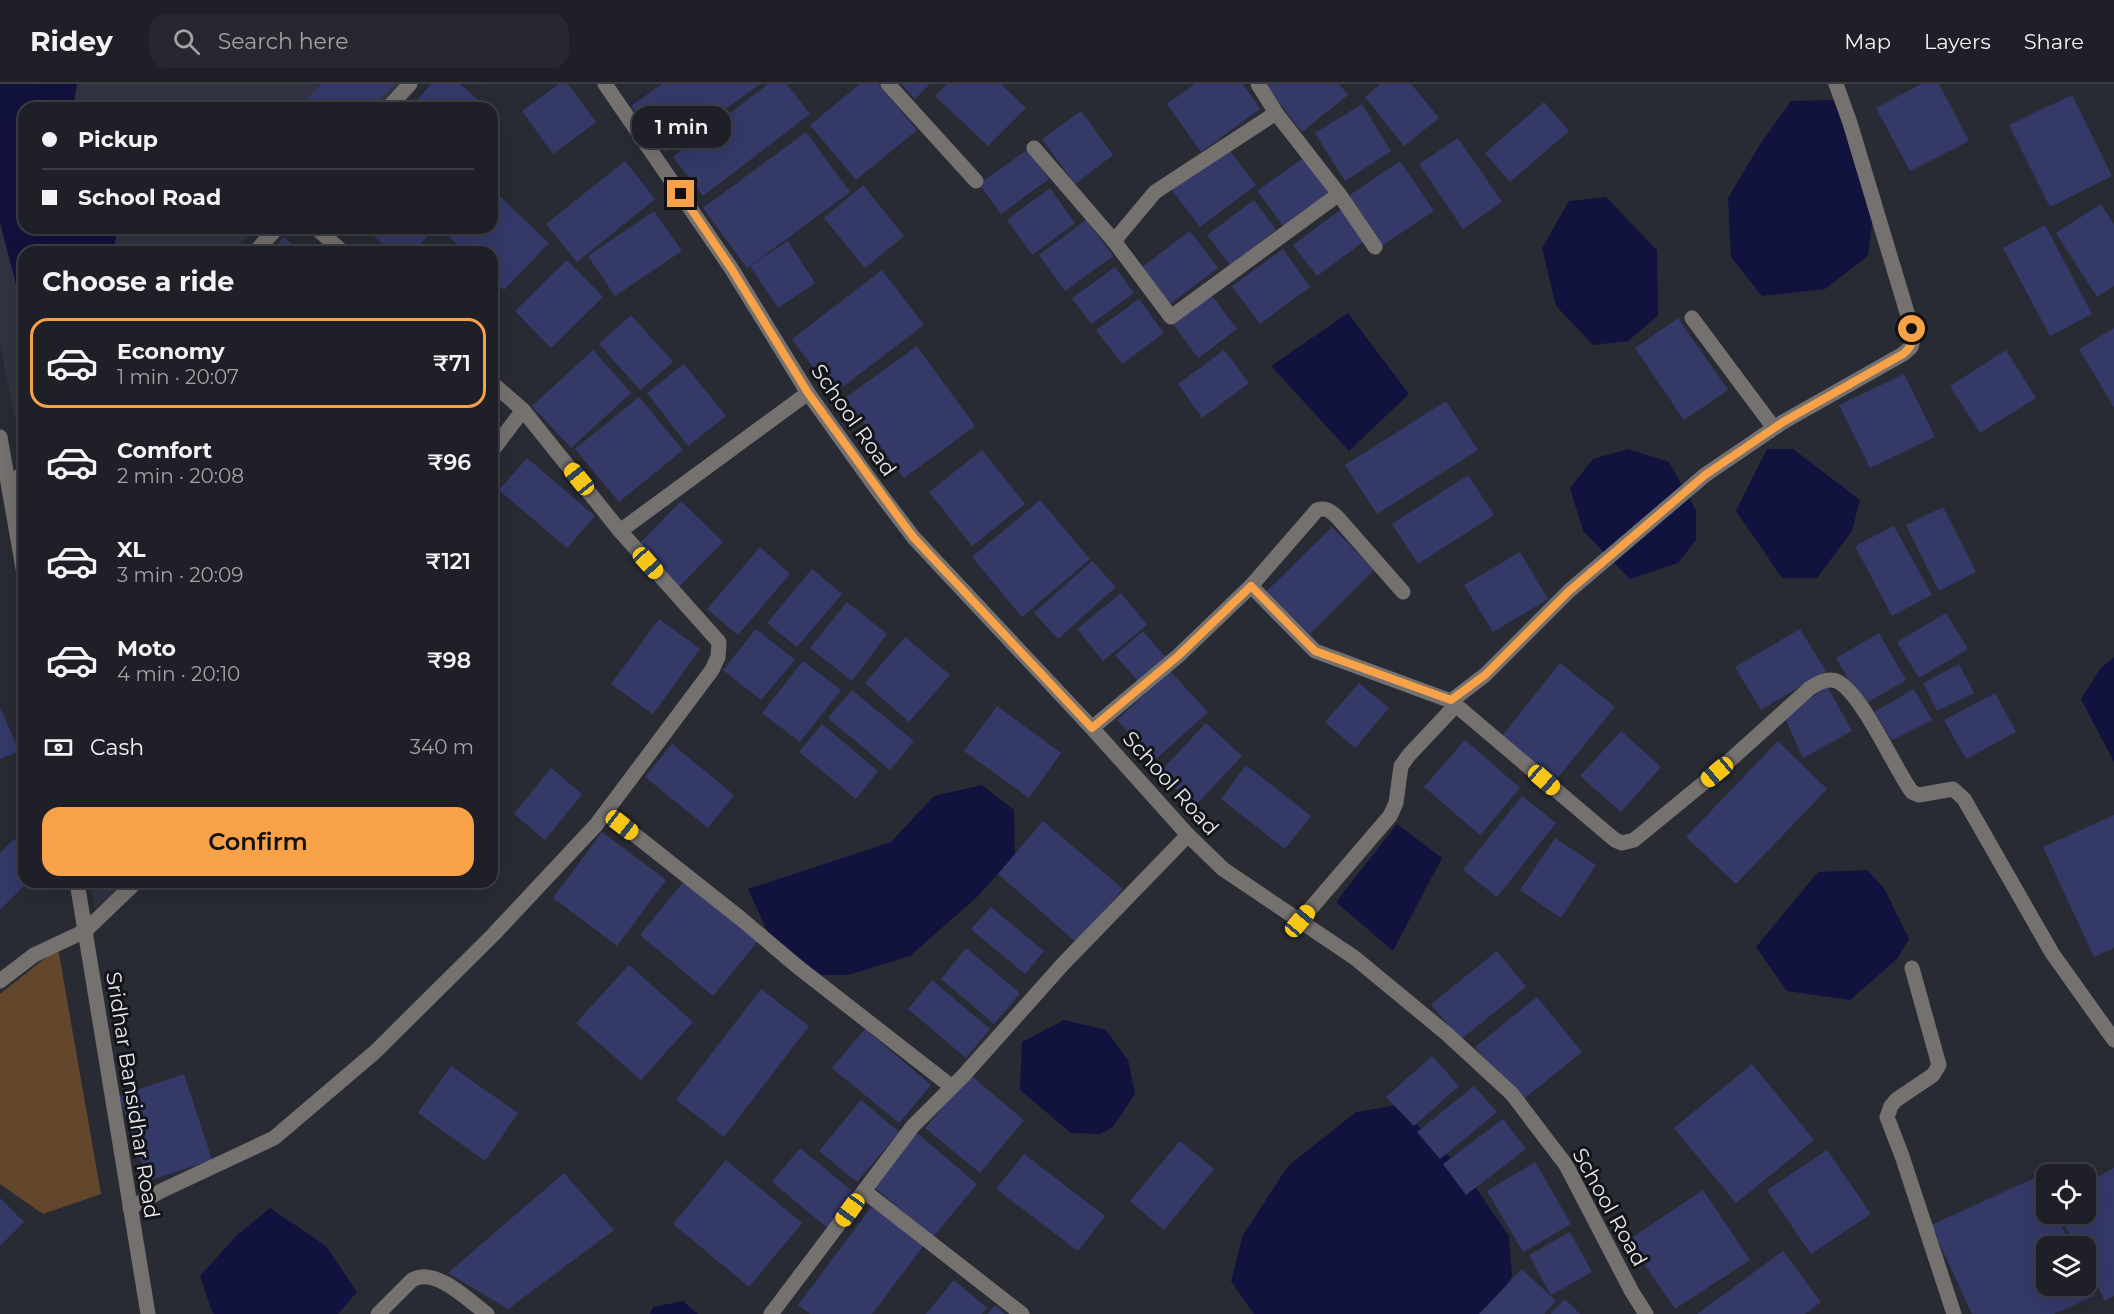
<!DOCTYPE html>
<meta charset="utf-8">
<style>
:root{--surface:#1f2027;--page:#27282f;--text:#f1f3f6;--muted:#a1a3a7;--line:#3c3e44;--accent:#f7a149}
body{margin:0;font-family:Montserrat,sans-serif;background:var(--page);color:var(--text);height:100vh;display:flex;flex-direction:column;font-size:22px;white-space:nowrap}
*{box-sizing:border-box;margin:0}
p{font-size:20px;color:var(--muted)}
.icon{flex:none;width:33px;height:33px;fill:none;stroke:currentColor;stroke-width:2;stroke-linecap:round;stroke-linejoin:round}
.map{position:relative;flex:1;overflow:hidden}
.drawer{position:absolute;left:18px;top:162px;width:480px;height:642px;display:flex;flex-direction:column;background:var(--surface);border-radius:18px;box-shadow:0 6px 24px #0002,0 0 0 2px var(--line)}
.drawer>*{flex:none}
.top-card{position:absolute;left:18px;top:18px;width:480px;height:132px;border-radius:18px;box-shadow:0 6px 24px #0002,0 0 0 2px var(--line);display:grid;align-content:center;height:132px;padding:0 24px;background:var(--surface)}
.fabs{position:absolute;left:2036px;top:1080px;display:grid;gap:12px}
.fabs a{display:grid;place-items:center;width:60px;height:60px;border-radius:12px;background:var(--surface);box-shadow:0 6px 24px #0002,0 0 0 2px var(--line);font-size:30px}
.end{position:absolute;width:27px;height:27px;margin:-14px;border:8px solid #f7a149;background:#111;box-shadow:0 0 0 3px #111}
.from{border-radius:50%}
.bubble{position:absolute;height:42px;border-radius:18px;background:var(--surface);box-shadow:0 6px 24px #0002,0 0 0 2px var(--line);font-size:20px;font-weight:600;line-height:42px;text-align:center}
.car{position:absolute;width:18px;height:36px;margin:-18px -9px;border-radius:8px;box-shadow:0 0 4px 2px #0007;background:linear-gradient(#f5c518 24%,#345 0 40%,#f5c518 0 76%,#345 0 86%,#f5c518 0)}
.top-card b{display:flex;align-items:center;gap:21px;height:57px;font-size:22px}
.top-card b+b{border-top:2px solid var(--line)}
.top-card i{width:15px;height:15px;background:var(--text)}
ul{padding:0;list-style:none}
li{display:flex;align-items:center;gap:18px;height:90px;margin:0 12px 9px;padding:0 12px;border:3px solid transparent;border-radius:18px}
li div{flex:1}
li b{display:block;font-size:22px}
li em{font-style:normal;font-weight:600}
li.on{border-color:var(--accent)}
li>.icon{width:54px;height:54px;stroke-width:1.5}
h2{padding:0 24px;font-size:27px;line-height:72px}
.pay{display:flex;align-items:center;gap:15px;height:66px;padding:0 24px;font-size:22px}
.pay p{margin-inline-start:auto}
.primary-button{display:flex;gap:12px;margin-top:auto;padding:12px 24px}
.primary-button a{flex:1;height:69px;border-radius:18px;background:var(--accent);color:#111;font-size:24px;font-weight:600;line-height:69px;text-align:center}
header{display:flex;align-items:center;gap:36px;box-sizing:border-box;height:84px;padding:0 30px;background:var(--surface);border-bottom:2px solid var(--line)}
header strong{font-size:28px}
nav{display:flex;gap:33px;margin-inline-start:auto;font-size:21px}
.search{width:420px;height:54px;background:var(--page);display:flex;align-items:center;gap:15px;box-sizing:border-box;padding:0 21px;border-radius:18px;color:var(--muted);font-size:22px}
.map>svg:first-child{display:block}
.built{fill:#313342}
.green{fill:#63472c}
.water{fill:#12123e}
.building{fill:#343968}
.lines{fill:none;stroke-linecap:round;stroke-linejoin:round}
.minor{stroke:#75716e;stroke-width:15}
.route{stroke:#f7a149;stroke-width:8}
.labels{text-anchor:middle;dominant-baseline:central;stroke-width:6;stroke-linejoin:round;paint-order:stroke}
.street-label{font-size:21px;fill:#e8e9ef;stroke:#131418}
</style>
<header>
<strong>Ridey</strong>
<div class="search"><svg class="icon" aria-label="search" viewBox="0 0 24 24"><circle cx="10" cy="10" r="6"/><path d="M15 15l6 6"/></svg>Search here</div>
<nav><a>Map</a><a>Layers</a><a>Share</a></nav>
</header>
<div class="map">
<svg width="2114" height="1230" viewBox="0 0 2114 1230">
<rect width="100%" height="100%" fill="#292b34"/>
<g class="built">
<path d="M0 0H401L377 24H24V144H256L232 168H24V376L0 261Z"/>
<path d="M90 798H127L117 808 95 824Z"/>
</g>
<path class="green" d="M58 864 101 1110 43 1130 0 1100V910Z"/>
<g class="water">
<path d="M0 0H77L73 24H24V144H119L112 168H24V231L0 139Z"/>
<path d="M1834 16 1845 45 1872 139 1868 172 1825 205 1762 212 1731 173 1728 114 1759 62 1791 17Z"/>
<path d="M1606 113 1657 166 1658 232 1628 257 1593 261 1556 222 1542 164 1569 117Z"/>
<path d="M1348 229 1409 310 1349 367 1271 282Z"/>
<path d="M1628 365 1669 378 1696 426V456L1678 479 1630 495 1583 447 1570 404 1593 375Z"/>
<path d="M1767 365H1793L1860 416 1852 447 1817 494H1782L1736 427Z"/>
<path d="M2114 573V678L2081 615 2100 585Z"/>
<path d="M982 701 1014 726 1015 771 977 813 910 872 848 891H814L773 860 748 805 891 758 934 712Z"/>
<path d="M1397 740 1442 774 1393 867 1336 818Z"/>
<path d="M1867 786 1884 804 1909 855 1897 875 1850 916 1787 907 1756 863 1818 788Z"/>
<path d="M1064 936 1106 946 1128 976 1135 1010 1113 1043 1100 1050 1071 1049 1020 1006 1022 958Z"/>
<path d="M1397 1021 1464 1087 1509 1152 1512 1192 1490 1230H1254L1231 1197 1243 1151 1288 1082 1356 1028Z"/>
<path d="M270 1124 326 1162 357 1208 338 1230H214L212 1228 200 1192 236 1152Z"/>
<path d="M683 1217 698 1230H650L653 1223Z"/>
</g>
<g class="building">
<path d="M321 0H396L371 24H299Z"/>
<path d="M431 0H460L487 24H423L416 18Z"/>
<path d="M559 0H568L596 38 553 70 522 27Z"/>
<path d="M662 0H760L665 68 631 22Z"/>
<path d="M768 0H787L810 30 703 112 673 73Z"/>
<path d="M860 0H878L917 46 856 96 810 41Z"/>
<path d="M901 0H930L915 15Z"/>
<path d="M947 0H1001L1026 24 988 62 935 12Z"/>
<path d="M1195 0H1243L1260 25 1201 68 1167 20Z"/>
<path d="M1264 0H1339L1348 11 1302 48Z"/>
<path d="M1381 0H1411L1439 34 1404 62 1365 13Z"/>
<path d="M1921 0H1939L1969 57 1910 87 1876 24Z"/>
<path d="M2072 11 2112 92 2050 123 2009 41Z"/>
<path d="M1544 18 1569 47 1510 98 1485 69Z"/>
<path d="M1362 20 1391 67 1345 97 1315 49Z"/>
<path d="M1081 27 1113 71 1075 100 1042 55Z"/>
<path d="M806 48 850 108 747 184 703 124Z"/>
<path d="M1458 54 1502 118 1463 145 1419 80Z"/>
<path d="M1228 64 1256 101 1200 143 1172 106Z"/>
<path d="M1027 66 1049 95 1001 130 979 100Z"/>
<path d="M1303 74 1331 110 1285 144 1257 107Z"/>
<path d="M625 77 655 115 577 178 546 140Z"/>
<path d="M1400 77 1434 127 1380 163 1347 113Z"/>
<path d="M863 101 904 152 865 184 824 134Z"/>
<path d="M1050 104 1075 139 1032 171 1007 136Z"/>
<path d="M492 105 549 159 504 206 492 194V168H465L440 144H492Z"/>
<path d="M1254 116 1276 146 1230 181 1207 151Z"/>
<path d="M2101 120 2114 140V202L2097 213 2056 149Z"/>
<path d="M1343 124 1366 156 1317 192 1293 161Z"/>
<path d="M654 127 682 167 615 212 588 172Z"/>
<path d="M1086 136 1113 172 1065 207 1039 171Z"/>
<path d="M2045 141 2092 230 2050 252 2003 164Z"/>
<path d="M364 144H422L429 150 414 168H393Z"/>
<path d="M1190 147 1218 184 1170 220 1142 183Z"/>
<path d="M284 153 301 168H270Z"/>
<path d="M788 157 815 199 778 224 750 182Z"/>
<path d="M1283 165 1310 203 1260 240 1232 202Z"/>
<path d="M567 176 603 213 551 264 515 227Z"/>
<path d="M1115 183 1134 209 1091 240 1072 214Z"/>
<path d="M882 186 924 241 833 310 792 255Z"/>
<path d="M1210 209 1237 245 1198 274 1171 237Z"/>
<path d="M1139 215 1164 249 1122 280 1096 246Z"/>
<path d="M631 231 673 278 640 306 599 260Z"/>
<path d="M1678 234 1728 306 1684 336 1635 264Z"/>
<path d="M2114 244V323L2079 265Z"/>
<path d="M917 262 975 342 904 394 845 314Z"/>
<path d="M593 266 631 309 571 364 532 322Z"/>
<path d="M1224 266 1249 299 1202 334 1178 300Z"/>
<path d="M2006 266 2036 314 1980 349 1950 302Z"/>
<path d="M684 280 726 332 688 362 647 309Z"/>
<path d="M1904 290 1935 353 1870 384 1839 321Z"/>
<path d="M492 309 501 315 492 329Z"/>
<path d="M639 313 683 366 619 418 575 365Z"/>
<path d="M1446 317 1478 366 1377 430 1345 381Z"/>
<path d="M982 366 1025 420 972 462 929 408Z"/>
<path d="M527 374 595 432 567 464 499 406Z"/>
<path d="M1468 391 1494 431 1418 480 1392 440Z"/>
<path d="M1040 416 1090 475 1022 533 972 473Z"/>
<path d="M681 417 723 458 678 504 636 463Z"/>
<path d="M1943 423 1976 488 1939 507 1906 441Z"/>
<path d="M1894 442 1932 511 1892 532 1855 462Z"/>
<path d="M1332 443 1374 486 1310 550 1267 507Z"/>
<path d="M760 463 790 490 738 551 707 525Z"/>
<path d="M1520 468 1548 515 1493 548 1464 501Z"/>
<path d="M1092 477 1116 503 1058 555 1034 529Z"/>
<path d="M812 485 842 510 797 563 767 539Z"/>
<path d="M1121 509 1147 541 1103 577 1077 545Z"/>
<path d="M847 518 887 550 852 597 810 564Z"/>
<path d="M1946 529 1968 565 1919 594 1897 558Z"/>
<path d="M659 535 700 565 653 630 611 600Z"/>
<path d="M756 545 795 576 761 616 723 586Z"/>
<path d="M1800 545 1826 587 1761 626 1735 583Z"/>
<path d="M1143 547 1167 575 1139 598 1115 571Z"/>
<path d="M1879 549 1906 596 1863 621 1836 574Z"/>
<path d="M905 553 950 591 909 638 865 599Z"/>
<path d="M803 577 841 606 800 658 762 629Z"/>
<path d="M1560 579 1615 623 1556 696 1501 653Z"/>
<path d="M1959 580 1974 609 1937 627 1923 599Z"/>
<path d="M1170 587 1208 628 1154 677 1117 636Z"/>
<path d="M1359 599 1389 624 1355 664 1325 638Z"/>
<path d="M1827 602 1852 647 1803 674 1785 634Z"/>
<path d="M1914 605 1932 636 1892 656 1874 628Z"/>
<path d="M852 606 914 657 890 686 828 634Z"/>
<path d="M1995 609 2016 648 1966 675 1944 636Z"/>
<path d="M997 622 1061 669 1029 714 964 667Z"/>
<path d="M0 623 19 667 0 675Z"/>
<path d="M1206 639 1242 672 1195 722 1159 689Z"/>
<path d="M822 640 878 687 856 715 799 668Z"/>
<path d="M1621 647 1661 683 1621 728 1580 692Z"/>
<path d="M1465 656 1520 704 1480 751 1424 703Z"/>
<path d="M1778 657 1827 705 1736 800 1686 753Z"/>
<path d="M672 660 734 711 708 744 645 693Z"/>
<path d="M1246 681 1311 732 1285 765 1221 715Z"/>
<path d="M551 684 582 710 545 756 514 730Z"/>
<path d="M1522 712 1556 739 1497 813 1463 786Z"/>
<path d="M2114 731V864L2094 873 2043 763Z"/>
<path d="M1043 737 1123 805 1077 859 998 790Z"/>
<path d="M602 748 666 796 617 862 553 814Z"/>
<path d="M1555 754 1596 781 1561 834 1520 806Z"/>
<path d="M14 755 24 765V798H28L0 826V769Z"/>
<path d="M684 797 758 857 713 912 640 851Z"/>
<path d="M991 823 1044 867 1025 890 971 845Z"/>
<path d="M966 864 1020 909 994 940 941 895Z"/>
<path d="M1497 867 1526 903 1460 956 1431 920Z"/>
<path d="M629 881 693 938 641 996 576 939Z"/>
<path d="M932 896 990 945 966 974 908 925Z"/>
<path d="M761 905 809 942 724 1053 676 1016Z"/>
<path d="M1537 913 1582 968 1520 1018 1475 963Z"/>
<path d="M865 945 931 1001 899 1039 832 984Z"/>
<path d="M1432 972 1459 1002 1414 1042 1386 1013Z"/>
<path d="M1752 980 1814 1056 1736 1119 1674 1044Z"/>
<path d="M451 982 518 1029 485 1077 418 1029Z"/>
<path d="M184 990 212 1076 148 1097 119 1012Z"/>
<path d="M970 991 1024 1036 980 1089 925 1044Z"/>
<path d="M1474 1002 1497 1028 1440 1075 1417 1048Z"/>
<path d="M861 1016 899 1048 857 1098 819 1067Z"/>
<path d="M1503 1035 1526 1065 1466 1111 1443 1080Z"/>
<path d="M917 1049 977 1100 933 1153 873 1102Z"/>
<path d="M1180 1057 1214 1085 1164 1146 1130 1117Z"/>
<path d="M800 1064 858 1112 830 1146 772 1098Z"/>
<path d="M1827 1066 1871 1130 1811 1170 1767 1106Z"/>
<path d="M1024 1070 1105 1132 1078 1167 996 1105Z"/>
<path d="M726 1076 802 1139 749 1203 673 1140Z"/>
<path d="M1535 1078 1571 1140 1523 1168 1487 1107Z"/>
<path d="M2114 1084V1212L2105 1217 2085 1179V1162H2076L2058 1130H2085V1100Z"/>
<path d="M564 1089 614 1146 508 1225 448 1189Z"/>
<path d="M2039 1092 2046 1107V1130H2056L2071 1162H2046V1202H2085V1192L2094 1212 2054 1230H1972L1931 1141Z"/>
<path d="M1703 1106 1750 1176 1675 1225 1628 1156Z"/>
<path d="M0 1114 24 1138 0 1162Z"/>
<path d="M872 1122 924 1161 872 1230H810L798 1221Z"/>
<path d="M1570 1148 1592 1188 1551 1211 1529 1171Z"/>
<path d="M1783 1167 1821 1218 1805 1230H1697Z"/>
<path d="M1522 1185 1556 1217 1544 1230H1479Z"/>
<path d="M954 1196 987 1224 982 1230H926Z"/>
<path d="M1565 1215 1580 1230H1550Z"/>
<path d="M995 1221 1005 1230H988Z"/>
</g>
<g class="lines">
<g class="minor">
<path d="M605 0 731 184 808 309 876 404 914 454 1092 644 1188 751 1223 785 1355 874 1447 950 1512 1010 1566 1081 1632 1208 1646 1230"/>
<path d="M888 0 976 97"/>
<path d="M1258 0 1276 29 1339 110 1375 163"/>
<path d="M388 24 410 0"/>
<path d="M1034 64 1114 157 1171 233 1339 110"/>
<path d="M316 144 343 168"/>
<path d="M1114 157 1155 108 1276 29"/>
<path d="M255 168 277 144"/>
<path d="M1692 234 1774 344"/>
<path d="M492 299 523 326"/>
<path d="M0 353 24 490"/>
<path d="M9 402 24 388"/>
<path d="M620 447 808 309"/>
<path d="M1251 502 1315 567 1451 617 1485 591 1569 507 1705 391 1783 338 1903 270 1911 263 1913 256 1912 245 1850 39 1836 0"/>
<path d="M1451 617 1615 756 1622 759 1634 756 1717 688 1810 604C1816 600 1824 595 1832 596 1857 597 1896 688 1912 708L1919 711 1953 705 1964 715 2052 869 2114 956"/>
<path d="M1092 644 1178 572 1251 502 1317 426C1326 423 1331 427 1338 434L1403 508"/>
<path d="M606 728 740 834 798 883 952 1003"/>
<path d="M77 798 148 1230"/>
<path d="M1300 837 1390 732 1396 719 1401 682 1409 671 1456 621"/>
<path d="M1912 884 1939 981 1933 991 1896 1016 1891 1022 1887 1033 1902 1072 1954 1230"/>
<path d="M0 897 34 871 85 847 136 798"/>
<path d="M864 1107 1022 1230"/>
<path d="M130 1124 161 1107 274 1054 375 968 493 851 596 741 712 586 718 573 719 558 620 447 523 326 492 367"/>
<path d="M378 1230 412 1196C435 1182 469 1217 487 1230"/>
<path d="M771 1230 913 1042 964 991 1063 880 1188 751"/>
</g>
</g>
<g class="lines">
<path class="route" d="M681 110 731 184 808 309 902 438 914 454 1092 644 1178 572 1251 502 1315 567 1451 616 1485 591 1569 507 1705 391 1783 338 1903 270C1913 262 1913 257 1912 245"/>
</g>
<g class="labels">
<g class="street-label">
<text transform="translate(854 336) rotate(55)">School Road</text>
<text transform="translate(1171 699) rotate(48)">School Road</text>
<text transform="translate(133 1011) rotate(81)">Sridhar Bansidhar Road</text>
<text transform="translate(1610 1123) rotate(61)">School Road</text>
</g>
</g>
</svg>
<div class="fabs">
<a><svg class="icon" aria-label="locate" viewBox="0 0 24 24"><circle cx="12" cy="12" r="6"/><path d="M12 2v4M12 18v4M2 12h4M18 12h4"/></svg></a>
<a><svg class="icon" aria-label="layers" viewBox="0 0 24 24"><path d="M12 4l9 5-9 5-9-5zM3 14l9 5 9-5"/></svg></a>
</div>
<i class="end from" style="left:1912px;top:245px"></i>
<i class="end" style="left:681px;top:110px"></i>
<div class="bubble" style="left:632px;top:22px;width:99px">1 min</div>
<i class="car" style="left:579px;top:395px;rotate:321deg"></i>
<i class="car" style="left:648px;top:479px;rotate:138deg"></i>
<i class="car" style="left:1717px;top:688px;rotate:230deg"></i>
<i class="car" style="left:1544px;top:696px;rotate:131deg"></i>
<i class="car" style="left:622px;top:741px;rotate:128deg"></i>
<i class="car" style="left:1300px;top:837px;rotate:40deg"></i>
<i class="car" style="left:850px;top:1126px;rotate:216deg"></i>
<div class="top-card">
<b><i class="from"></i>Pickup</b>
<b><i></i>School Road</b>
</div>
<section class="drawer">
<h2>Choose a ride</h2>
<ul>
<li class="on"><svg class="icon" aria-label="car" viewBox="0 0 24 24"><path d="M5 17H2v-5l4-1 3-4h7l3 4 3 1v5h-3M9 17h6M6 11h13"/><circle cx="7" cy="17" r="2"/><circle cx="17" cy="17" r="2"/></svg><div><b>Economy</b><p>1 min · 20:07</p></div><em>₹71</em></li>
<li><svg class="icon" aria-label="car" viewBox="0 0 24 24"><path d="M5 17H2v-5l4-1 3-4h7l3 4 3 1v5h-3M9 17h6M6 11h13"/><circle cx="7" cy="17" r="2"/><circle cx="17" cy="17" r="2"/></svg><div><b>Comfort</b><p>2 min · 20:08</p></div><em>₹96</em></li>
<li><svg class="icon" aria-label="car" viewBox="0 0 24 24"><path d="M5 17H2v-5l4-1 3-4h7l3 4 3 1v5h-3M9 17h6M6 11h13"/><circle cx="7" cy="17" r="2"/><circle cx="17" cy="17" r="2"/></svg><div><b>XL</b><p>3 min · 20:09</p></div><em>₹121</em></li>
<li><svg class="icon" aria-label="car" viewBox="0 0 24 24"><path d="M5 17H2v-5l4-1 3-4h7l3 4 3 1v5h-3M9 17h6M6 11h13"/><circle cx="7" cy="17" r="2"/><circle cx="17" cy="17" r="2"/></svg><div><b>Moto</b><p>4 min · 20:10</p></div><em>₹98</em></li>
</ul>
<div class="pay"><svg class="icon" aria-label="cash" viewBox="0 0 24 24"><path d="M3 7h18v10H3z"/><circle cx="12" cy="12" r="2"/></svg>Cash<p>340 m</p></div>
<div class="primary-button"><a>Confirm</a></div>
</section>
</div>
